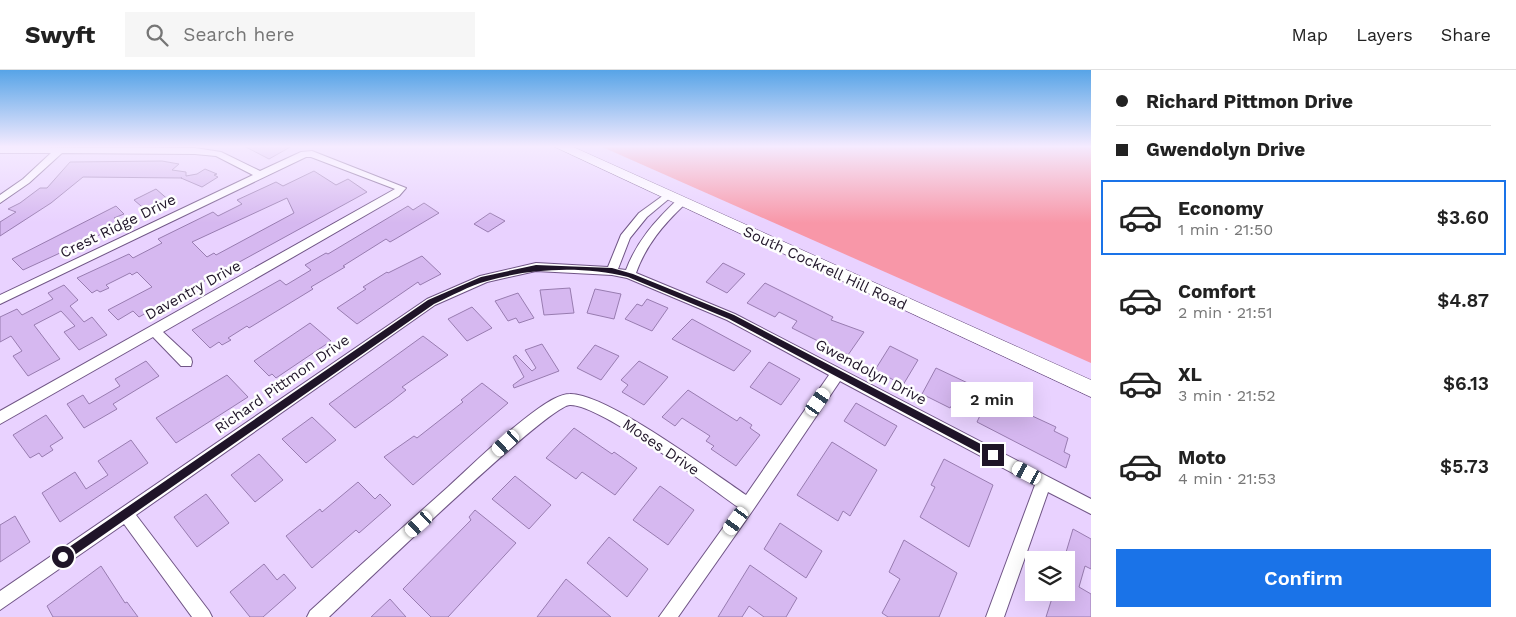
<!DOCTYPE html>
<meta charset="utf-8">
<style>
:root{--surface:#fff;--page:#f6f6f6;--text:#222;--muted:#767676;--line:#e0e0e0;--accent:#1a73e8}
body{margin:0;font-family:"Work Sans",sans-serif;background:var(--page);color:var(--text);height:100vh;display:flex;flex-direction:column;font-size:19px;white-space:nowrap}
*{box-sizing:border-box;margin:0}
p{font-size:16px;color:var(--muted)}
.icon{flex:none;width:28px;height:28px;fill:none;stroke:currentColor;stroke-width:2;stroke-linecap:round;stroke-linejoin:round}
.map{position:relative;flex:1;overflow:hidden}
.details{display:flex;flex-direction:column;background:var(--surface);width:425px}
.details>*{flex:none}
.hud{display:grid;align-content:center;height:110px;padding:0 25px;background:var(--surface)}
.controls{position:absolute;left:1025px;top:481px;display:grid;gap:10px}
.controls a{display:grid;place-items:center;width:50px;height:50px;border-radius:0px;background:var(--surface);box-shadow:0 5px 20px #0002;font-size:25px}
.end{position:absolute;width:22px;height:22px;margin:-11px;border:6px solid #1f1428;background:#fff;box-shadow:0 0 0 2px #fff}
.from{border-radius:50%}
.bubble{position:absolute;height:35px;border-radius:0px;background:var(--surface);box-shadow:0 5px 20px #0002;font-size:16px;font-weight:600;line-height:35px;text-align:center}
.car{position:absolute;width:15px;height:30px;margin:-15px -8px;border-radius:6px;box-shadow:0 0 4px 1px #0007;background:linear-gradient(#fff 24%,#345 0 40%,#fff 0 76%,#345 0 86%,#fff 0)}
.hud b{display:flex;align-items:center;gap:18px;height:48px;font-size:19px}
.hud b+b{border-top:1px solid var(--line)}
.hud i{width:12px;height:12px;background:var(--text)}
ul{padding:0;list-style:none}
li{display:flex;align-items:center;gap:15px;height:75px;margin:0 10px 8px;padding:0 15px;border:2px solid transparent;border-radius:0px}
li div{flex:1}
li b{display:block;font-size:19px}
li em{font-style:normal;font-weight:600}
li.selected{border-color:var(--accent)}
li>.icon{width:45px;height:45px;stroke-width:1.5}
.primary-button{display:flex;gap:10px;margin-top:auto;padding:10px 25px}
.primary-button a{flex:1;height:58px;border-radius:0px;background:var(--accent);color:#fff;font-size:20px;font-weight:600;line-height:58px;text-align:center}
header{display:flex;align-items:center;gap:30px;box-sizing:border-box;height:70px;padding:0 25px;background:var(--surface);border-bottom:1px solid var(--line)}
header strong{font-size:24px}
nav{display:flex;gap:28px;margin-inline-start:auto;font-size:18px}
.search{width:350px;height:45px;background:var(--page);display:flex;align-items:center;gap:12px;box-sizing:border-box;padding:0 18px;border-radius:0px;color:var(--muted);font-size:19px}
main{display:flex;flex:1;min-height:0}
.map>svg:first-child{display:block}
.green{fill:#f897a8}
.building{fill:#d6b8f0;stroke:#987cb0;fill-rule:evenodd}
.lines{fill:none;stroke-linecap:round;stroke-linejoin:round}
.street-casing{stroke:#705586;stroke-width:2}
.secondary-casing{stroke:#705586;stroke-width:1}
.street{fill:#fff;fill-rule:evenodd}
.secondary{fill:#fff;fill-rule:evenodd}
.route{fill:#1f1428}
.labels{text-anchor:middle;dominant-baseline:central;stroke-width:5;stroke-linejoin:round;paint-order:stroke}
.street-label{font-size:15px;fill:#1f1428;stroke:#fefefe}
</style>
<header>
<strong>Swyft</strong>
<div class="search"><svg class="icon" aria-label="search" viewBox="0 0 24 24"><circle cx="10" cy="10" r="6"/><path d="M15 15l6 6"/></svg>Search here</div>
<nav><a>Map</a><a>Layers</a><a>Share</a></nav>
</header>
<main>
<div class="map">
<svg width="1091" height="547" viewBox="0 0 1091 547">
<rect width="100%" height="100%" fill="#e9d2ff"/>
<path class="green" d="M600 76H1091V293Z"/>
<g class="building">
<path d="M244 76H292L269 89Z"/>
<path d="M162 91 179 94 172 100 186 102V106L197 104 205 99 217 104 214 105 218 107 202 117 181 108H182L83 107 51 133 0 166V152L16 142 8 139 20 133 40 118H47L70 92Z"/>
<path d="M314 101 336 115 348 109 367 122 139 247 133 241 118 250 108 240 152 217 137 202 132 205 130 203 106 215 109 218 100 222 97 220 92 223 77 208 129 184 133 188 162 173 158 169 213 142 218 146 242 134 237 130 276 112 283 116ZM287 128 294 143 216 185 214 183 207 187 192 172Z"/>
<path d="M156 119 171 132 148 142 134 130Z"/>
<path d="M424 133 439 143 397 168 390 172 386 169 343 196 345 197 311 217 313 219 249 258 247 256 228 268 231 270 222 275 219 272 210 278 192 260 280 210 286 215 311 200 305 195 326 183 328 184 408 136 413 140Z"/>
<path d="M116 136 124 144 114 148 121 155 23 200 12 189Z"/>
<path d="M490 143 505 151 488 162 474 154Z"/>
<path d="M422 186 441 204 420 215 418 212 357 254 337 238 366 219 363 217 387 202 388 203Z"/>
<path d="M723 193 745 204 727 223 706 212Z"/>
<path d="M765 213 833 247 831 250 864 262 848 285 816 270 792 258 797 251 779 242 775 247 747 233Z"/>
<path d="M64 215 78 230 70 236 84 252 92 247 107 265 79 280 64 262 75 256 61 241 34 255 60 289 28 306 13 286 22 281 11 266 0 272V247L17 239 22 245 53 229 48 223Z"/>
<path d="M570 218 574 243 544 245 540 220Z"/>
<path d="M595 219 621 224 614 249 587 243Z"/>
<path d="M518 223 534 248 519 253 516 248 508 251 495 231Z"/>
<path d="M647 229 668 238 652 261 625 249 637 234 642 236Z"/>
<path d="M472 237 492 258 467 271 448 249Z"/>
<path d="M692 249 751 281 734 301 672 269Z"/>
<path d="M310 253 331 271 276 308 272 304 269 306 254 291Z"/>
<path d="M423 266 448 285 402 317 406 320 392 331 355 358 329 334Z"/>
<path d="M542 274 559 301 514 318 513 315 524 307 513 287 516 285 532 301 536 298 525 280Z"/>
<path d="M595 275 619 286 601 310 577 298Z"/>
<path d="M890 276 918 290 903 315 875 300Z"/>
<path d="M146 291 159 306 113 334 117 339 84 358 67 334 83 325 89 334 120 316 115 309Z"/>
<path d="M639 291 668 307 644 335 622 322 628 315 621 310Z"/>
<path d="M769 292 800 309 781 335 750 317Z"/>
<path d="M936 298 972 315 960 339 952 335 950 338 922 324Z"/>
<path d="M227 305 248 327 176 373 156 348Z"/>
<path d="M482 313 508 333 413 415 384 387 414 366 417 368 463 332 461 330Z"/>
<path d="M688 320 737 351 740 347 752 355 750 358 760 365 736 396 711 379 714 376 706 371 710 366 682 348 675 356 662 347Z"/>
<path d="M989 326 1056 357 1054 361 1068 368 1064 382 1070 385 1066 398 977 352Z"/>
<path d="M856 333 897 356 885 376 844 351Z"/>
<path d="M46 345 63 368 50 376 53 380 42 387 39 383 30 388 13 365Z"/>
<path d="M312 347 336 370 306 393 282 369Z"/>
<path d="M574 358 612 384 614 382 637 398 615 425 582 402 576 409 546 388Z"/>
<path d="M131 370 148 393 60 452 42 423 75 402 86 419 108 405 98 391Z"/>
<path d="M832 372 877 400 850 446 843 441 838 451 797 425Z"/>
<path d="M259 384 283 410 255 432 231 405Z"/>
<path d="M944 389 993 415 969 477 920 447 935 417 931 415Z"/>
<path d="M515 406 551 435 529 459 492 429Z"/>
<path d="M358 412 375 429 380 424 391 435 359 463 356 460 312 498 286 466 320 439 322 442Z"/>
<path d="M660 416 694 440 668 475 633 450Z"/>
<path d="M206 424 229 453 197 477 174 447Z"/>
<path d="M475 440 516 473 448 547H431L403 519 471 450 469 447Z"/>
<path d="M15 446 30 472 0 492V455Z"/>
<path d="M780 453 822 481 806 508 764 479Z"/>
<path d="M1073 459 1091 469V499L1085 496 1079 517 1091 524V547H1046L1054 522H1066V490L1064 489Z"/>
<path d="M609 467 648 499 627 527 587 493Z"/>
<path d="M904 470 957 503 939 547H888L882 543 900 509 889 502Z"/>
<path d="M264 494 277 510 284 504 296 518 263 547H250L230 522Z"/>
<path d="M750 495 797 528 786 547H764L749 536 742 547H718Z"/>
<path d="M101 496 125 533 127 532 138 547H53L47 536Z"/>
<path d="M566 509 611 547H537Z"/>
<path d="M390 529 406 547H371Z"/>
</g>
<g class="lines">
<g class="street-casing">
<g id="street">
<path d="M0 77 195 78 221 82 260 101 301 82 312 81 406 118 399 126 163 262 191 288 192 292 191 296H181L153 267 0 354V341L395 119 311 87H306L0 234V225L253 105 216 86 195 84 62 83 29 113 0 133V125L23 109 51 83H0Z"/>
<path d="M668 122 671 123V127L647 147 630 168 618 199 626 200C637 171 655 151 677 130H685V134C663 155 646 175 636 203L735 244 1091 429V444L1048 422 1004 547H986L1035 415 840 311 753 440 678 547H659L738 437C708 416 600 334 570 335 548 335 358 520 329 547H307L310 541C356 499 402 458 448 417 477 390 507 361 539 338 548 332 560 324 570 324 606 323 712 402 746 425L829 305 727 250 627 208 612 205 536 201 487 212 435 235 136 445 209 541 212 547H192L124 454 0 540V521L427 229 480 206 536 193 608 197 621 165 639 143Z"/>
</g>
</g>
<g class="secondary-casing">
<path id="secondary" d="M553 76H571L1091 310V327Z"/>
</g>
<use href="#street" class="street"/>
<use href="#secondary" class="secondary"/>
</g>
<linearGradient id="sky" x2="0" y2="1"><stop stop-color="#57a4e7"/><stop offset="0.5" stop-color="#f5ebff"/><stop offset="1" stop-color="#f5ebff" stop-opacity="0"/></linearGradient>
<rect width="1091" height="153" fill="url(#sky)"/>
<path class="route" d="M536 195 612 198 633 204 734 245 996 382 997 385 993 389 989 388 729 249 628 207C583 196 532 198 487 211 469 216 451 226 434 234L66 491H59V484L428 230 481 207Z"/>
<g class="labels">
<g class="street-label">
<text transform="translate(118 156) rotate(-26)">Crest Ridge Drive</text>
<text transform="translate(825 198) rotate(25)">South Cockrell Hill Road</text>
<text transform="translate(193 220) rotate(-29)">Daventry Drive</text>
<text transform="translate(871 302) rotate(28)">Gwendolyn Drive</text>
<text transform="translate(282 314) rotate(-35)">Richard Pittmon Drive</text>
<text transform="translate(661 377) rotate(34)">Moses Drive</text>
</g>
</g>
</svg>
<div class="controls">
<a><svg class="icon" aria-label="layers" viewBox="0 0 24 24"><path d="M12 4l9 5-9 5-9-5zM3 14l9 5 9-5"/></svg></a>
</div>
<i class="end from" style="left:63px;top:487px"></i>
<i class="end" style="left:993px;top:385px"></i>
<div class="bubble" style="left:951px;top:312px;width:82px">2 min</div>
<i class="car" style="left:818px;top:332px;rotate:35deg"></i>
<i class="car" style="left:506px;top:373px;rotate:228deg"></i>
<i class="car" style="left:1027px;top:403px;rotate:298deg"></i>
<i class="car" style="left:736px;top:451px;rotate:216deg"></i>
<i class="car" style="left:419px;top:454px;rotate:228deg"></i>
</div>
<section class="details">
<div class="hud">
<b><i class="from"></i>Richard Pittmon Drive</b>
<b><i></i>Gwendolyn Drive</b>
</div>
<ul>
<li class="selected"><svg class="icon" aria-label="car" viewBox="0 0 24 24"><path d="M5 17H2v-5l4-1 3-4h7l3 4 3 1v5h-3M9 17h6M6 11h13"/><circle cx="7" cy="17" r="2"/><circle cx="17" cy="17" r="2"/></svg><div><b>Economy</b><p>1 min · 21:50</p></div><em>$3.60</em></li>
<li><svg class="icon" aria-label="car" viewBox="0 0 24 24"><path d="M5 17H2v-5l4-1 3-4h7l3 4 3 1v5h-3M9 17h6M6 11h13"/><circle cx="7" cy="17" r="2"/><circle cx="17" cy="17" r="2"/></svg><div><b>Comfort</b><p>2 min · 21:51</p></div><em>$4.87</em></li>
<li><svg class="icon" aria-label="car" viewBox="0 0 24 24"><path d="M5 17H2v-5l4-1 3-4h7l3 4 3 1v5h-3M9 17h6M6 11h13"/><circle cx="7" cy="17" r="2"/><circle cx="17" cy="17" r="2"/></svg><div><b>XL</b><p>3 min · 21:52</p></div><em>$6.13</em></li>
<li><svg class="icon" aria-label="car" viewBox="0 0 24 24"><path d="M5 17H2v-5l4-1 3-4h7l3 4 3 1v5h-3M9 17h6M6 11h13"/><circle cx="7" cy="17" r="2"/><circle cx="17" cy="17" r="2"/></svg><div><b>Moto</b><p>4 min · 21:53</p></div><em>$5.73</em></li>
</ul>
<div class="primary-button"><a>Confirm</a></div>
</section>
</main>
